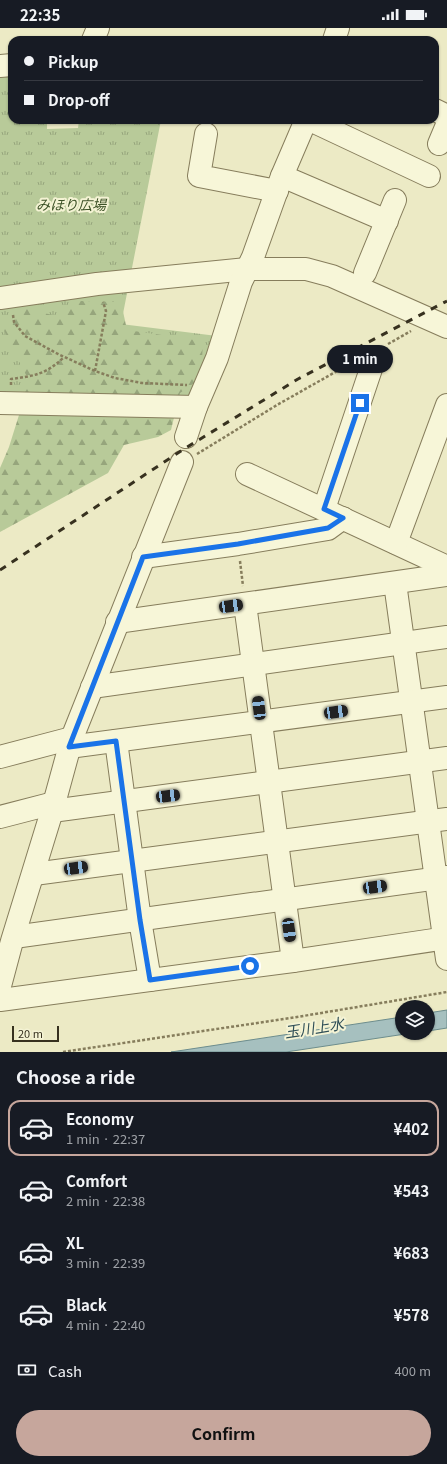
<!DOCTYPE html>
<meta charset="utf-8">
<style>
:root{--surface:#171b24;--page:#242831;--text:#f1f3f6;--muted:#9ea1a6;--line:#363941;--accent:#c6a69c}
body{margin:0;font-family:Georgia,"Noto Sans JP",serif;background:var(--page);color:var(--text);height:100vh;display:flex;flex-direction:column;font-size:15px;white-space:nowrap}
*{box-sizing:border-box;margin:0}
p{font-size:13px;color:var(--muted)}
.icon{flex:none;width:22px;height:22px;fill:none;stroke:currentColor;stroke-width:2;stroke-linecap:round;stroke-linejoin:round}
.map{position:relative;height:1024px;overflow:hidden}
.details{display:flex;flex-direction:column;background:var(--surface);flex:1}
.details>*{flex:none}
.banner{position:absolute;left:8px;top:8px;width:431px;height:88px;border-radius:12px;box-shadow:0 1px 3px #0004;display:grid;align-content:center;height:88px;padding:0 16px;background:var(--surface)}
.controls{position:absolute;left:395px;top:972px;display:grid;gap:8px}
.controls a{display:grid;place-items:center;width:40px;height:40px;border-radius:50%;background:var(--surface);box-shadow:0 1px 3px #0004;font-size:20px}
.scale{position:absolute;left:12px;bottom:10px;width:47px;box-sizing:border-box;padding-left:4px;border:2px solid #37311f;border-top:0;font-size:11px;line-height:14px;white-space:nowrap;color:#37311f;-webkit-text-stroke:3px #f4f3d4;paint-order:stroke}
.end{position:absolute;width:18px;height:18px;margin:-9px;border:5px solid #1a73e8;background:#fff;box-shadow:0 0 0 2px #fff}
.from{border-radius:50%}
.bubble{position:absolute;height:28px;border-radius:14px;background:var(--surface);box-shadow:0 1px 3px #0004;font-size:13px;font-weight:700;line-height:28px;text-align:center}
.car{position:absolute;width:12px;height:24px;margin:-12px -6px;border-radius:5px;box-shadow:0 0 3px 1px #0007;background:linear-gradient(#222 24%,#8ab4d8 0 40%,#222 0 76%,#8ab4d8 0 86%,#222 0)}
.banner b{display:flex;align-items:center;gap:14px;height:38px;font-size:15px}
.banner b+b{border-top:1px solid var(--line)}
.banner i{width:10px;height:10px;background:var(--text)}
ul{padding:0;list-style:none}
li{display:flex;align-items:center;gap:12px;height:56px;margin:0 8px 6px;padding:0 8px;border:2px solid transparent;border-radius:12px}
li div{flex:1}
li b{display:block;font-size:15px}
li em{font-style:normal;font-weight:700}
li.on{border-color:var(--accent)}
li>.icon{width:36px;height:36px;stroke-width:1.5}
h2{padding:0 16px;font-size:18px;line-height:48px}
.pay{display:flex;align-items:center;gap:10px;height:44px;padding:0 16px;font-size:15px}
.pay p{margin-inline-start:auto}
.action{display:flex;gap:8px;margin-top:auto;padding:8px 16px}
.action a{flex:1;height:46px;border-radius:24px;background:var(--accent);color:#111;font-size:16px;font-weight:700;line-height:46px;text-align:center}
.status{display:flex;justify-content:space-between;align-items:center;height:28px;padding:0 20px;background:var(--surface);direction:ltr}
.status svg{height:11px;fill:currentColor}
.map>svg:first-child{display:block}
.grass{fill:url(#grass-tufts)}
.forest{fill:url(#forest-firs)}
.water{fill:#a6c0bf;stroke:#6d8d8d}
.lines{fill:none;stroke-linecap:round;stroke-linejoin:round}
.minor-casing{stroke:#867d5c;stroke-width:24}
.path{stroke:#867d5c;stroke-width:2.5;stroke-dasharray:3 2;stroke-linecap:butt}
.minor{stroke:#f7f6d8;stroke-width:22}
.rail{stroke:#37311f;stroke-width:3;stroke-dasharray:7 7;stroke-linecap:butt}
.route{stroke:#1a73e8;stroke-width:5}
.labels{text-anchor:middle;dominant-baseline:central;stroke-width:4;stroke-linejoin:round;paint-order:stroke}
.park-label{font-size:14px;font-style:italic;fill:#3c5227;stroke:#f4f3d4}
.water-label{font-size:15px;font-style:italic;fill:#2f4e56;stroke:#f4f3d4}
</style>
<div class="status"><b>22:35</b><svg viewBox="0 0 49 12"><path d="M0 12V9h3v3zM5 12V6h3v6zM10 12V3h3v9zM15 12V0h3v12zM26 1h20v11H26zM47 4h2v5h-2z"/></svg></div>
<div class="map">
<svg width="447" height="1024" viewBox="0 0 447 1024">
<defs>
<pattern id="grass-tufts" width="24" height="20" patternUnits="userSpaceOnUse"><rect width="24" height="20" fill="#b8ca99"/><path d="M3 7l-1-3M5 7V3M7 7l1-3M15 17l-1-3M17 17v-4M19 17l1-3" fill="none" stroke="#96a57c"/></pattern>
<pattern id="forest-firs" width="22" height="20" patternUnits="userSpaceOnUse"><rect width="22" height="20" fill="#b8ca99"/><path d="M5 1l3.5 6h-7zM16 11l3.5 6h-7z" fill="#96a57c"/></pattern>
</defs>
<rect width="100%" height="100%" fill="#eceac5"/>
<path class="grass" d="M12 42V92H47V101L78 100 79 92H161L121 296 217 308 193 373 0 365V43Z"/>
<path class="forest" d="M80 273 121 274 127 302 203 313 201 350 180 365 171 402 158 409 124 417 108 445 0 504V440L9 419 19 387 27 349 4 302 18 279 61 289 74 276Z"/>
<g class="water">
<path d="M447 982V1000L428 1003V985Z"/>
<path d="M402 989V1005H412L286 1024H171Z"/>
</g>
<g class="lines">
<g class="minor-casing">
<g id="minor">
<path d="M93 12 98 0"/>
<path d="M334 12 338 0"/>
<path d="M0 38 12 37"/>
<path d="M435 82 447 88"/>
<path d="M310 92 429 148"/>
<path d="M206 106 199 148 277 163"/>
<path d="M439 116 447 97"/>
<path d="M282 148 387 193"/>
<path d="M365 245 395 172"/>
<path d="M0 270 97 256 247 241H306L332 248 447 299"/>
<path d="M0 375 196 379"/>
<path d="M186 409 196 379 217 330 241 254 253 229 282 148 306 92"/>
<path d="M247 446 447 539"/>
<path d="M324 481 375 329"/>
<path d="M396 515 447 377"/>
<path d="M143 529 238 516 328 501 343 490"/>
<path d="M395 555 447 931"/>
<path d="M245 576 293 933"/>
<path d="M117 594 447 547"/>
<path d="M92 659 447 609"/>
<path d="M116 713 140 892 150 952"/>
<path d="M69 719 447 669"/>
<path d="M0 729 72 710"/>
<path d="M52 783 447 730"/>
<path d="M0 789 54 775"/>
<path d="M34 846 447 791"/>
<path d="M14 909 447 849"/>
<path d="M0 958 12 913 52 783 72 710 182 434"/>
<path d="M0 972 293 933 447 910"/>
</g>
</g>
<g class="path">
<path d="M13 287 14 294 25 308 58 326 95 343 115 350 142 355 187 357"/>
<path d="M388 316 411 303"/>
<path d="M95 343 106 283 103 274"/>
<path d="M11 357V351C34 348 47 346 64 329"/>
<path d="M197 426 277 377 353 334"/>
<path d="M240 533 243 558"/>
<path d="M63 1024 297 989 447 964"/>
</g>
<use href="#minor" class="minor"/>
<path class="rail" d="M0 542 184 421 298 351 447 273"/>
</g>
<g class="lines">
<path class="route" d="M250 938 150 952 140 892 116 713 69 719 143 529 238 516 328 500 343 490 324 481 360 375"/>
</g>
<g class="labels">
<g class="park-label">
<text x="71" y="176">みほり広場</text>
</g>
<g class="water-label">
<text transform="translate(314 999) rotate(-9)">玉川上水</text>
</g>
</g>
</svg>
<div class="controls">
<a><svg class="icon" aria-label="layers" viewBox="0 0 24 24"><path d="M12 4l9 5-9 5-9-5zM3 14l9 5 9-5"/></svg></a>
</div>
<div class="scale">20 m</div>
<i class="end from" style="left:250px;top:938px"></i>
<i class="end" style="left:360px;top:375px"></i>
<div class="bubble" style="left:327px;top:317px;width:66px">1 min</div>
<i class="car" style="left:231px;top:578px;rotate:82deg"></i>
<i class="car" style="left:259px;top:680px;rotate:353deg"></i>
<i class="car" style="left:336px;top:684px;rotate:82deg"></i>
<i class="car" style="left:168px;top:768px;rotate:83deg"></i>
<i class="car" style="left:76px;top:840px;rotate:82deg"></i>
<i class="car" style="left:375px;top:859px;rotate:82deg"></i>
<i class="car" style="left:289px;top:902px;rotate:172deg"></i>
<div class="banner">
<b><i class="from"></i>Pickup</b>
<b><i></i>Drop-off</b>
</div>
</div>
<section class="details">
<h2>Choose a ride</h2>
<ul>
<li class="on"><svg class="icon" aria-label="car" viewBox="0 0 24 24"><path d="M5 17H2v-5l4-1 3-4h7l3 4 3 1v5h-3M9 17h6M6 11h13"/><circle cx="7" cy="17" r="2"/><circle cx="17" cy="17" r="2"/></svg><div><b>Economy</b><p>1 min · 22:37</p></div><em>¥402</em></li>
<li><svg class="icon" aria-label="car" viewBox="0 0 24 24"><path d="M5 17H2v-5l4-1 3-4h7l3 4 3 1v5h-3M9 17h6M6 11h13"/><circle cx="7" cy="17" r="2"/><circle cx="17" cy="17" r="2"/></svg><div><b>Comfort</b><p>2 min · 22:38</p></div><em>¥543</em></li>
<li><svg class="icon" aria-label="car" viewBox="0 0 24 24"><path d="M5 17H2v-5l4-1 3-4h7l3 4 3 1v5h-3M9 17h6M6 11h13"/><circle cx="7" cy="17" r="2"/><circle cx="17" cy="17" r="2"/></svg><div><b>XL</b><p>3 min · 22:39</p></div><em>¥683</em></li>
<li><svg class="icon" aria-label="car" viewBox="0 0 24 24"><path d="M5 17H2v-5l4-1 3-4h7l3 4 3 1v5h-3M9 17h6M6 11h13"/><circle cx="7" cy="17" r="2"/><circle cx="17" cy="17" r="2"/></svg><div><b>Black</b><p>4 min · 22:40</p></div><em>¥578</em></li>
</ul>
<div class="pay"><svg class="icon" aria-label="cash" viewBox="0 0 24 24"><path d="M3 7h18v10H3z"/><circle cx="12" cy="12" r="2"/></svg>Cash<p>400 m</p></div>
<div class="action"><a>Confirm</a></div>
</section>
